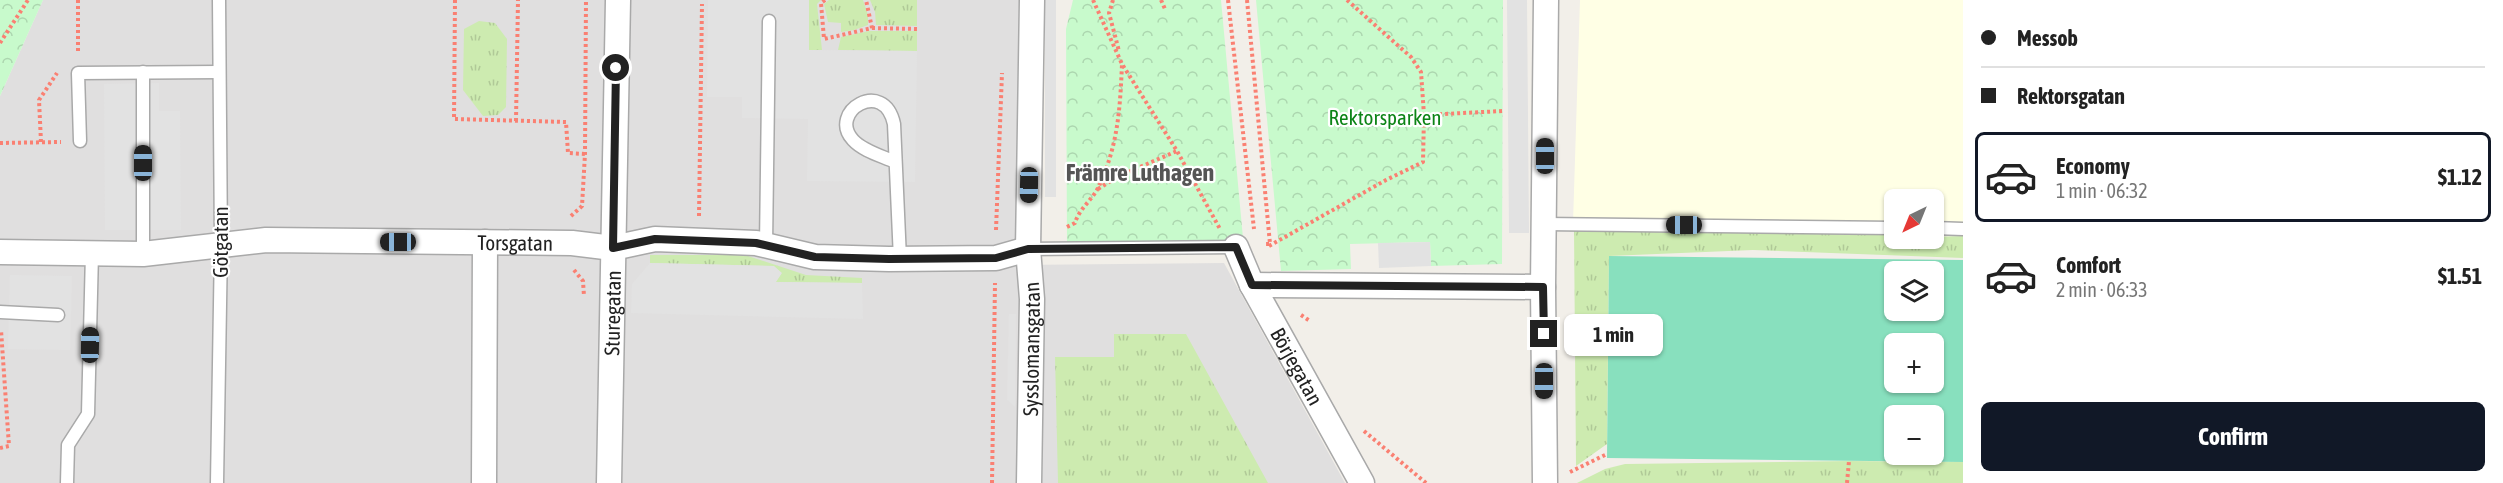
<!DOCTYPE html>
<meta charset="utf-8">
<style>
:root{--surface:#fff;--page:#f6f6f6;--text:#222;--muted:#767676;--line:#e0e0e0;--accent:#111827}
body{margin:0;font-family:"Asap Condensed",sans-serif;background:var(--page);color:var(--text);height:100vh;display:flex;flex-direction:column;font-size:22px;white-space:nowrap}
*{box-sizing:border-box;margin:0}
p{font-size:20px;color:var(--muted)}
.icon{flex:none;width:33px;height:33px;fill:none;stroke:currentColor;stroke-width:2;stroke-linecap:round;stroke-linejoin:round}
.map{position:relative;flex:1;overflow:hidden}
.panel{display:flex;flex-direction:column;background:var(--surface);width:540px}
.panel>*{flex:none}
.banner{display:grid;align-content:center;height:132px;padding:0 18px;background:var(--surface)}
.needle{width:39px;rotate:223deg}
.buttons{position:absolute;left:1884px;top:189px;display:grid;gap:12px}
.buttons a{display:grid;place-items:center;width:60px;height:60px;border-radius:9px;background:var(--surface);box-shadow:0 2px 4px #0004;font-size:30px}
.end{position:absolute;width:27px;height:27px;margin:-14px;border:8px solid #222;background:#fff;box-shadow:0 0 0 3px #fff}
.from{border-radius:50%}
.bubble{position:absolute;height:42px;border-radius:9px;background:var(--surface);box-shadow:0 2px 4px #0004;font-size:20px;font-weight:700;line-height:42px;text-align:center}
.car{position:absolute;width:18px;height:36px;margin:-18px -9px;border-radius:8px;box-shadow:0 0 4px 2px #0007;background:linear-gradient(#222 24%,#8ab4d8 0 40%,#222 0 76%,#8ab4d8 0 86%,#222 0)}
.banner b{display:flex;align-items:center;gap:21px;height:57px;font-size:22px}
.banner b+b{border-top:2px solid var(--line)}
.banner i{width:15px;height:15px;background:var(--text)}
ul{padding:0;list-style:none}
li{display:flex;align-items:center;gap:18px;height:90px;margin:0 12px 9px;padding:0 6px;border:3px solid transparent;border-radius:9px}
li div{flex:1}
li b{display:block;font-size:22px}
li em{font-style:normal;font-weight:700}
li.active{border-color:var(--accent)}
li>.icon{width:54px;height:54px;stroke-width:1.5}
.button{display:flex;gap:12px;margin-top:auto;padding:12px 18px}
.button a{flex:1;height:69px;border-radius:9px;background:var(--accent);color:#fff;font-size:24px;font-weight:700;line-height:69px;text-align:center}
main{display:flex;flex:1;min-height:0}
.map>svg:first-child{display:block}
.residential{fill:#e0dfdf}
.education{fill:#ffffe5}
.grass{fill:url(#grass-tufts)}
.park{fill:url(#park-crowns)}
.pitch{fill:#88e0be;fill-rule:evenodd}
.parking{fill:#e2e2e2}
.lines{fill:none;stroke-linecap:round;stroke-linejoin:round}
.service-casing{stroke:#a9a9a9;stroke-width:15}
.minor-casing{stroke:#a9a9a9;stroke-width:27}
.path{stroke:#fa8072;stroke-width:4;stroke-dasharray:3 3;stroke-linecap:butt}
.service{stroke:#fff;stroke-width:12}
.minor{stroke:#fff;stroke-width:24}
.route{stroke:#222;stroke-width:8}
.labels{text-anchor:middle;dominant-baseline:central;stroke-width:4.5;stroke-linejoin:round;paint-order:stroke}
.park-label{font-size:21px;fill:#0c8416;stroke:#fff}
.street-label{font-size:21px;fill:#222;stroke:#fff}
.quarter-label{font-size:24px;font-weight:bold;fill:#555;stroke:#fff}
</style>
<main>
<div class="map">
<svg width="1963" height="483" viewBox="0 0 1963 483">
<defs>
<pattern id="grass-tufts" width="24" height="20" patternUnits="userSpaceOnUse" patternTransform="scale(1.5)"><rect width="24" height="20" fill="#cdebb0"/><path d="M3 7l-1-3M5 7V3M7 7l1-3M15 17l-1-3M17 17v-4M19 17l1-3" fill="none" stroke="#b0c997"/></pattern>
<pattern id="park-crowns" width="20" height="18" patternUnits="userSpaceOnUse" patternTransform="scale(1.5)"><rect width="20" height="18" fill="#c8facc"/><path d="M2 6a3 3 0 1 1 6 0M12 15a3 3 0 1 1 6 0" fill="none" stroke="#acd6af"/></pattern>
</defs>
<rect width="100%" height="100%" fill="#f2efe9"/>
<path class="residential" d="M43 0H1019L1017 265 1224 263 1345 483H0V96Z"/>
<path class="education" d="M1580 0H1963V228H1934V200H1894V227L1573 223Z"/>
<g class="grass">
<path d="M809 0H821L817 4 822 50H809Z"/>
<path d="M829 0H863L868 15V25L854 30 841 32V23L828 22 824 4Z"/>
<path d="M870 0H917V26L876 25 875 12Z"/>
<path d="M479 21 495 23 507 39 506 107 498 115 483 116 463 90 464 29Z"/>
<path d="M869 31H917V51L838 50 841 37Z"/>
<path d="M1574 230 1894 235V238L1963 236V258L1753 250 1609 256 1607 444 1576 466Z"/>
<path d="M650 255H745L806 275 862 278V283L775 282 774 266 650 263Z"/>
<path d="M1114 334H1186L1268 483H1058L1055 357H1114Z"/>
<path d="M1849 461 1963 462V483H1577L1605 469 1625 464Z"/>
</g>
<g class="park">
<path d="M0 0H43L0 96Z"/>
<path d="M1073 0H1221L1244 249 1067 247 1066 29Z"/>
<path d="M1256 0H1503L1502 264 1431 266 1430 242 1350 244 1351 269 1281 271Z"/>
</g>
<path class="pitch" d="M1609 256 1963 260V462L1607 458ZM1894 272H1934V310H1894ZM1894 344H1934V382H1894ZM1894 416H1934V454H1894Z"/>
<g class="parking">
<path d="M708 0H809V50L917 51 915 182 807 181 808 119 742 118V97H707Z"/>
<rect x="1045" y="0" width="11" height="197"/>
<path d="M1507 0H1527L1529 233H1509Z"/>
<path d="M159 83V111H180L181 230H105L104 84Z"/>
<path d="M1430 242 1431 266 1379 268 1378 243Z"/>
<path d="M650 263 774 266 782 273 776 282 862 283 863 319 631 313 632 284Z"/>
<path d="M10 275 72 276 70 350 8 349Z"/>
<path d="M1009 314H1016L1015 407 1007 400Z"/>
</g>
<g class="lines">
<g class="service-casing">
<g id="service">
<path d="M143 72V254"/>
<path d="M80 141 78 73 219 72"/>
<path d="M895 162C882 156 863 151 853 140 827 112 884 77 894 124L900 259"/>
<path d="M1544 224 1894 228"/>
<path d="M1934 228 1963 229"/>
<path d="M766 245 769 21"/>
<path d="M1028 249 1236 247"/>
<path d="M0 312 58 315"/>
<path d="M67 483 68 445 88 414 92 253"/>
<path d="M217 483 221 245 219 0"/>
</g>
</g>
<g class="minor-casing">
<g id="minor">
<path id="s1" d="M1236 247 1252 285 1362 483"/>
<path id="s2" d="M0 252 143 254 266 240 572 243 613 248 655 239 756 243 815 257 889 259 996 258 1028 249"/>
<path d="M1252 285 1543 287"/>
<path d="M484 483 485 242"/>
<path id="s3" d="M609 483 618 0"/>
<path id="s4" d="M1029 483 1032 299 1028 249 1032 0"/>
<path d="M1545 483 1543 287 1546 0"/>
</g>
</g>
<g class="path">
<path d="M78 0V53"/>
<path d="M455 0 454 119 566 122 568 153 585 154"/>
<path d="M825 0 821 3 824 39 872 28 866 0"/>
<path d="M1093 0 1122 64 1177 151 1220 229"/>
<path d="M1113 0 1109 13 1119 51"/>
<path d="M1161 0 1165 9"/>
<path d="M1228 0 1254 229"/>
<path d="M1247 0 1270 244H1264"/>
<path d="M1347 0 1411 57 1421 72 1424 115 1503 111"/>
<path d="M872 28 917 29"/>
<path d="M0 43 28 0"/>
<path d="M516 121 518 0"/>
<path d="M41 142 39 100 57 73"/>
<path d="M0 143 61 142"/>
<path d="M1098 189 1117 177 1177 151"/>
<path d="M571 216 582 206 585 154 586 0"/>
<path d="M699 216 702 4"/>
<path d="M1067 227 1075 223C1079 209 1092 200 1098 188 1118 146 1120 110 1122 64"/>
<path d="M996 230 1002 73"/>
<path d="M1269 246 1386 180 1423 162 1424 115"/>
<path d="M574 270 583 281 584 296"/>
<path d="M1301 315 1310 321"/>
<path d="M1364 431 1426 483"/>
<path d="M0 448 9 446 1 330"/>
<path d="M1570 472 1607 454"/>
<path d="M992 483 995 283"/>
<path d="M1847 483 1849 461"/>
</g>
<use href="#service" class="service"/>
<use href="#minor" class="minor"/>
</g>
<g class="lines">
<path class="route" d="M616 68 613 248 655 239 756 243 815 257 889 259 996 258 1028 249 1236 247 1252 285 1543 287 1544 334"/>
</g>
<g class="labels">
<g class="park-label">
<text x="1385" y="117">Rektorsparken</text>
</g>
<g class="street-label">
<text transform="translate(220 242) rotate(-90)">Götgatan</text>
<text stroke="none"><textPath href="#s2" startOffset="516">Torsgatan</textPath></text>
<text stroke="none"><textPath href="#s3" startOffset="170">Sturegatan</textPath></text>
<text stroke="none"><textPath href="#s4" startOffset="134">Sysslomansgatan</textPath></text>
<text stroke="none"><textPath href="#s1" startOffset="134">Börjegatan</textPath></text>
</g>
<g class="quarter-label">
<text x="1140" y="172">Främre Luthagen</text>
</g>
</g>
</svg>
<div class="buttons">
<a><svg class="needle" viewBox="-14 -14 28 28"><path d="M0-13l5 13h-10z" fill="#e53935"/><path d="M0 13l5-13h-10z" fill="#767676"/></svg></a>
<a><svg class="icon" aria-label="layers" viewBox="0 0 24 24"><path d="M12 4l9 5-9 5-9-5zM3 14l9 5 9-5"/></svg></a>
<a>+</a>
<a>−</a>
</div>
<i class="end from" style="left:616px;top:68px"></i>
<i class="end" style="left:1544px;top:334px"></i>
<div class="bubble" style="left:1564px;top:314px;width:99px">1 min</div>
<i class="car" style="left:1545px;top:156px;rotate:0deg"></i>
<i class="car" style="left:143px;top:163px;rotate:0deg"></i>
<i class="car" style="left:1029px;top:185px;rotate:181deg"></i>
<i class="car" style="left:1684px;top:225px;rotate:270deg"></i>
<i class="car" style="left:398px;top:242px;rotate:270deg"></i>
<i class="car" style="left:90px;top:345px;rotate:1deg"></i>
<i class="car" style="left:1544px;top:381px;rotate:180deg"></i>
</div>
<section class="panel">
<div class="banner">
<b><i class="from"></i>Messob</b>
<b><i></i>Rektorsgatan</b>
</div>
<ul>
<li class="active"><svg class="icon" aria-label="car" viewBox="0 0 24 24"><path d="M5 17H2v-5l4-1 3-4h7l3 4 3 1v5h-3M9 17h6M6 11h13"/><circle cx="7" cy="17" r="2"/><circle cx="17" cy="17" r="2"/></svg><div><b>Economy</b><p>1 min · 06:32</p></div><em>$1.12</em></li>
<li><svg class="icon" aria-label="car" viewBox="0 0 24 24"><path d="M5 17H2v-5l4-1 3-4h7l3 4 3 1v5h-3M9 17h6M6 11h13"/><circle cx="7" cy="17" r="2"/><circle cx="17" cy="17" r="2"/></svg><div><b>Comfort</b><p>2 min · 06:33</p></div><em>$1.51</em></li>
</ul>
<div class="button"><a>Confirm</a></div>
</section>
</main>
